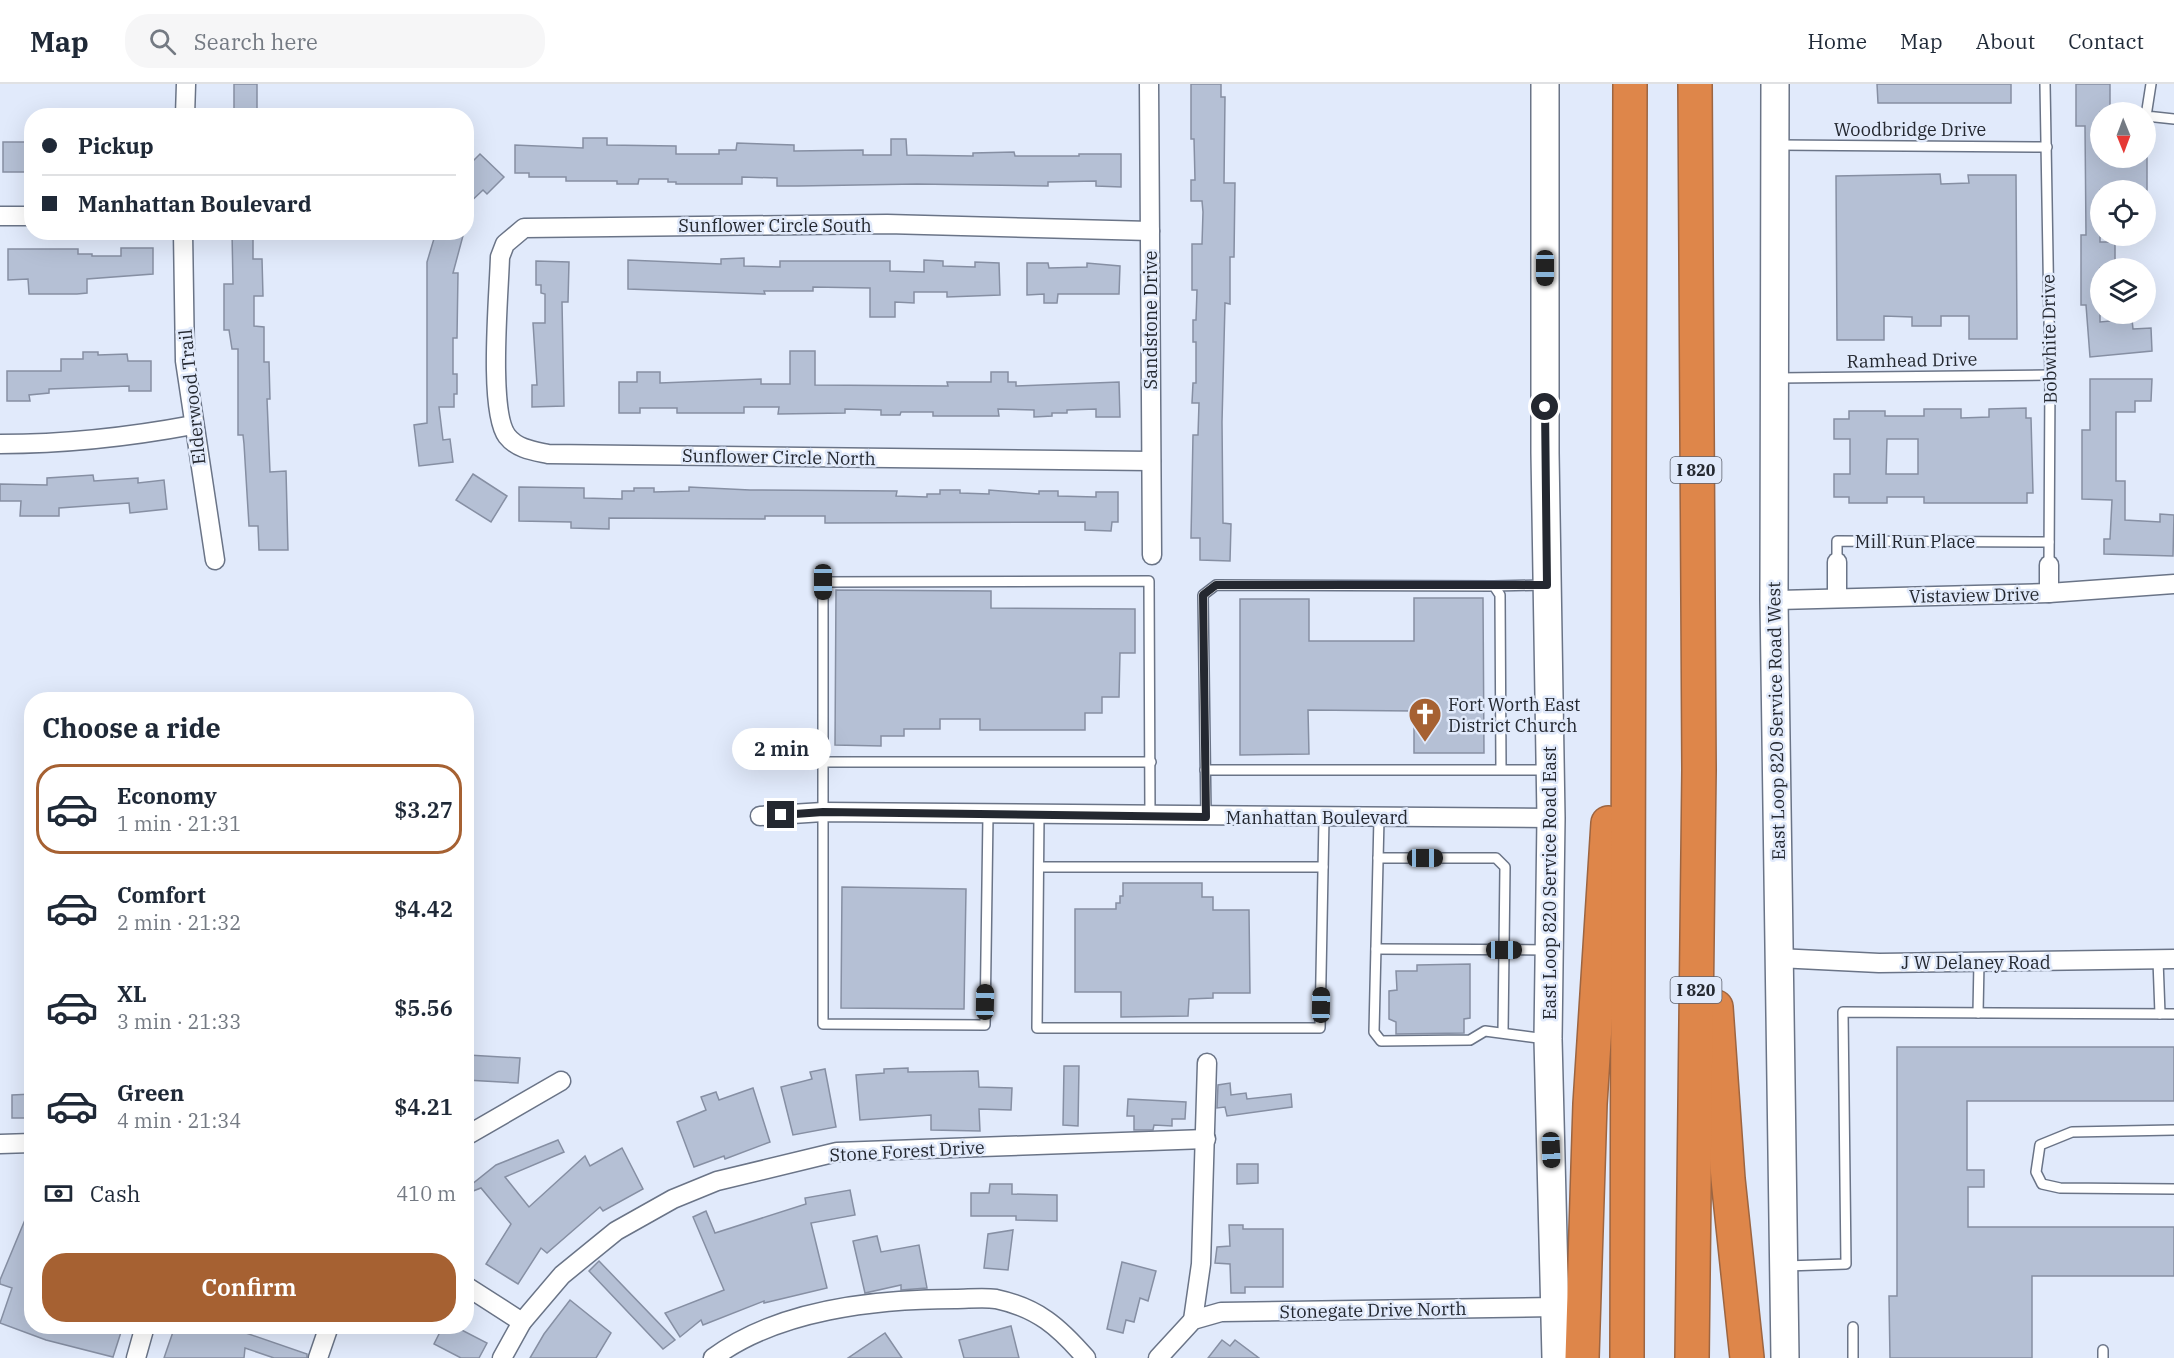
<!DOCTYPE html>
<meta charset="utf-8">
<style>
:root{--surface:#fff;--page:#f6f6f7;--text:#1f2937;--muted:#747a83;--line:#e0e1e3;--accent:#a66132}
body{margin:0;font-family:"IBM Plex Serif",serif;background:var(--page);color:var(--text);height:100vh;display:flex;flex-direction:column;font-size:22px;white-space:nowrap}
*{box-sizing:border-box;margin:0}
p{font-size:20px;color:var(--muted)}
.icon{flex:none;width:33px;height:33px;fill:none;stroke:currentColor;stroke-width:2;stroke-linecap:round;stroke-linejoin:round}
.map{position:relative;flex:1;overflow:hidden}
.sheet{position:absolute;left:24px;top:608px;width:450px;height:642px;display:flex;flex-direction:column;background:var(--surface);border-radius:24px;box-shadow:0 6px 24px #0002}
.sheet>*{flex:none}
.banner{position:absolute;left:24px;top:24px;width:450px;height:132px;border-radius:24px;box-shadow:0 6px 24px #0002;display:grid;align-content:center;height:132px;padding:0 18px;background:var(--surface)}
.needle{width:39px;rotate:179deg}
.controls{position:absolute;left:2090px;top:18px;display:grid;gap:12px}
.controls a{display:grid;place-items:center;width:66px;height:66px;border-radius:50%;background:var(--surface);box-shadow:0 6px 24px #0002;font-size:30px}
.end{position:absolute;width:27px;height:27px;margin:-14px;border:8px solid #242830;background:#fff;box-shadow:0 0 0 3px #fff}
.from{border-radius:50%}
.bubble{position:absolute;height:42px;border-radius:21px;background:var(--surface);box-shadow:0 6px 24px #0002;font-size:20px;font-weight:600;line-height:42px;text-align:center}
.car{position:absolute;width:18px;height:36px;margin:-18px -9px;border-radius:8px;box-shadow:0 0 4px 2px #0007;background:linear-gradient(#222 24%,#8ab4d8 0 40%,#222 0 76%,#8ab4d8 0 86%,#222 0)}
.banner b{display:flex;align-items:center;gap:21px;height:57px;font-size:22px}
.banner b+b{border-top:2px solid var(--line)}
.banner i{width:15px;height:15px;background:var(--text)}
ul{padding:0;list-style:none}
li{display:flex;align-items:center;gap:18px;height:90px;margin:0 12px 9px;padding:0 6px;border:3px solid transparent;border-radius:24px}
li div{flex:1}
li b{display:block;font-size:22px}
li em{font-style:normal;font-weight:600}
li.selected{border-color:var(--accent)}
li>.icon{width:54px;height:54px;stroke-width:1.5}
h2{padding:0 18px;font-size:27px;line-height:72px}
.pay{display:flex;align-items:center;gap:15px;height:66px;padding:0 18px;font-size:22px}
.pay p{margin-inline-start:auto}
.cta{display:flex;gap:12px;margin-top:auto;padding:12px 18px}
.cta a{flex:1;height:69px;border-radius:24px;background:var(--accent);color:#fff;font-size:24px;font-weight:600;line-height:69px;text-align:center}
header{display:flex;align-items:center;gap:36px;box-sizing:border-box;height:84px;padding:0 30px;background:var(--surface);border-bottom:2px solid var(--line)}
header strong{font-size:28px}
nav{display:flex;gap:33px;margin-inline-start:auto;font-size:21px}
.search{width:420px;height:54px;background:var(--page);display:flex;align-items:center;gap:15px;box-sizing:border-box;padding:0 21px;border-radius:24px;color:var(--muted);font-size:22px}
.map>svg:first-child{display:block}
.building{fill:#b5c0d5;stroke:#868fa3;stroke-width:1.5;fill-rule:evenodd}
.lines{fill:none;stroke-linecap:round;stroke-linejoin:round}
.lane-casing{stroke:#6a7487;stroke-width:12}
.street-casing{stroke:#6a7487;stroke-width:21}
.secondary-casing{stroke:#6a7487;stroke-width:30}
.highway-casing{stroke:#9d6541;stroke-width:36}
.lane{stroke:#fff;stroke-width:9}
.street{stroke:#fff;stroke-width:18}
.secondary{stroke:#fff;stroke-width:27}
.highway{stroke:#de864a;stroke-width:33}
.route{stroke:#242830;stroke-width:8}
.labels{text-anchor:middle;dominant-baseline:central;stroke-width:5;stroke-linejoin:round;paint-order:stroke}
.shield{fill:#e1eafb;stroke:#5d626d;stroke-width:1.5}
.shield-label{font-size:16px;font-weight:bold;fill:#242830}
.street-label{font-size:18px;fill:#242830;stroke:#e1eafb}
.poi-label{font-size:18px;fill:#242830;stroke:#e1eafb;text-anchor:start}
</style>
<header>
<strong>Map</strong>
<div class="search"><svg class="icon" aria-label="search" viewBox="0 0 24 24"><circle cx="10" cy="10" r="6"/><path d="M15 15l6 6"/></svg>Search here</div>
<nav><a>Home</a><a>Map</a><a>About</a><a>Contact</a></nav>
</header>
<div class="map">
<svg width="2174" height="1274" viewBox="0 0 2174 1274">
<rect width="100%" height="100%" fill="#e1eafb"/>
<g class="building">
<rect x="234" y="0" width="23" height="32"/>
<path d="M1191 0H1221V13H1225L1224 99H1235L1234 173H1230V220L1225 219 1222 338 1223 439 1231 440 1230 477 1200 476V454H1191L1193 351H1198L1199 319H1192L1193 299H1196V258H1193V236H1196L1197 206H1192V160H1202L1203 128 1202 117H1191V96H1195L1194 55H1191Z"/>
<path d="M1877 0H2011V19H1878Z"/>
<path d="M2076 0H2110V28H2100V74H2147V106H2100V158H2115V184H2100V238L2132 235 2133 245 2151 244 2152 267 2090 273 2086 221H2081V151H2086L2085 42H2076Z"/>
<path d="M583 54H607V61L676 62V70H719V66H736L737 59 794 61V67L863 66V71H891V55H906L907 71 973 72V69L1014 68 1015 72H1079V70H1121V103L1096 102V97L1048 98V102L917 100 798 102H777V94L742 93V100H676V98H668V95H639L638 100H617V97H566V93H529V89H515V61L583 64Z"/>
<path d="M3 58H32V83H25V88H3Z"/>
<path d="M480 70 504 93 487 110 483 106 466 122V84Z"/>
<path d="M1940 90 1941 100 1969 99 1968 91H2016L2017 255H1969V232H1941V242H1912V233L1884 232V256H1837L1836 92Z"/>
<path d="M232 148H253V175H262L263 212H254V242L264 243V278H269L270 315H267L270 388 286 387 288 466H259L258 442H249L244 360 243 351H238V265H232L229 246H224V200H233Z"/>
<path d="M436 148H464L453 189H458L457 254H453V290H457V310H454V323H439L443 356 450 355 453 378 419 382 414 341 427 339V178Z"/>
<path d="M121 164H153V190L87 195V209L77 210H29L28 195 8 196V165H78V170H92V172H121Z"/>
<path d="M744 174V182L780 183V177H890V187L924 188V176L943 177V182L975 183V178L999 179 1000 211 947 213V208H914V219L895 218V233H870V204L813 203V207H764L765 210 628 205V176L721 180V175Z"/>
<path d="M536 177 569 178 568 218H562L564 322 532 323V301H537L533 239H545V210L541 209V201H536Z"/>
<path d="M1027 179H1048L1049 184 1087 183V179L1120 182 1119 210H1058L1057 219H1044V210L1027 211Z"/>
<path d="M790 267H815V301L948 302 947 298H991V288H1008V298H1016V302L1119 298 1120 333H1096V325L1067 326V329H1052V332L1034 333V326L998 325 999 332H933V328H901L900 331H881V326L845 325V329L778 330 779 323H744V329H677V324H640V329H619V298H637V288H660V299L761 295V300H790Z"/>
<path d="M83 268H98V271L127 270 128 277H151V307H129V302L49 305V309L29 311 30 317H7V287H61V275H83Z"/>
<path d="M2090 295H2152L2151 317H2135V328H2116V397H2125V436L2160 438V430L2174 431 2173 472 2104 470V455H2110L2112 416 2082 415V346H2090Z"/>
<path d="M2026 324V334H2031L2033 409H2027V419H1924V413H1887V419H1849V413H1834V390H1850V355H1834V335H1849V327H1885V332H1924V325H1961V334L1989 333V325ZM1887 355H1918V390H1886Z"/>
<path d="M473 390 507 412 491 438 456 416Z"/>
<path d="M93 391 94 397 138 394V399L164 396 167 425 130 429 129 419 59 424V432H20L21 417H0V400L47 401V394Z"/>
<path d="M519 403 584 404V414L622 415V407H634V404H654V408L689 407V403L750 406 897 407 896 412 927 413V410H940V406H960V409L989 410V406L1039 410V407H1058V412L1096 413V408H1118V438H1112L1111 447 1085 446V438L825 439V432H765V435L609 434V445L571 444V438L519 437Z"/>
<path d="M836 506 991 507V524L1135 525V569H1120L1119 613H1102V629H1085V646H980V635H940V645H904V652H881V662L835 661Z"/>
<path d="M1414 514H1483L1484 669H1414V627L1308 626 1309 670 1240 671V515H1309V557H1414Z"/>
<path d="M1123 799H1202V813H1213V826H1249L1250 909H1213V914L1189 915 1188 932 1121 933V908H1075V825H1116V819H1120V812H1123Z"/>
<path d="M842 803 966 805 964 925 841 924Z"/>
<path d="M1470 880V934L1464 935V949L1396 950V938L1389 935V907L1397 906 1396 887H1417V881Z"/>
<path d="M1897 963H2174V1017H1967V1086H1984V1103H1968V1143H2174V1192H2032V1274H1890L1889 1212H1897Z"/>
<path d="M468 971 520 974 518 999 466 996Z"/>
<path d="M1064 982H1079L1078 1042 1063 1041Z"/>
<path d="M908 984V988L978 987 979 1003 1012 1004 1011 1026 979 1025 980 1047 931 1046V1031L860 1036 856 991 884 989V985Z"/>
<path d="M825 985 836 1043 793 1051 781 1003 812 995 810 988Z"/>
<path d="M1230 999 1231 1011 1246 1009 1247 1015 1291 1010 1292 1023 1227 1032 1225 1023 1217 1024 1218 1001Z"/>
<path d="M753 1004 770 1058 725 1075 724 1072 694 1083 677 1038 706 1026 701 1013 716 1008 719 1016Z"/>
<path d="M32 1010V1034H12V1011Z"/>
<path d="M1128 1015 1186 1018 1185 1035H1172V1042L1154 1041 1153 1046H1134V1032H1127Z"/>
<path d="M558 1056 564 1068 505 1093 529 1123 585 1072 590 1082 622 1064 643 1105 603 1127 600 1123 547 1169 541 1164 518 1200 486 1180 511 1140 481 1104 468 1109 466 1105 496 1081Z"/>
<path d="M1237 1080H1258V1099L1237 1100Z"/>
<path d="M990 1100H1012V1110L1057 1111V1137L1016 1136V1132H971V1109H989Z"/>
<path d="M850 1106 855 1131 811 1139 827 1204 764 1219V1217L703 1241 701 1236 680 1253 665 1229 724 1206 693 1133 706 1127 715 1149 806 1120 805 1114Z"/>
<path d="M32 1119V1242H123L113 1273 46 1256 0 1239 12 1204 0 1200V1196Z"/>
<path d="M1229 1141H1243V1145H1283V1203H1245V1209H1231L1230 1180 1215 1179 1217 1163 1230 1162Z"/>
<path d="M1013 1146 1008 1186 984 1184 988 1150Z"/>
<path d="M877 1152 881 1168 919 1161 927 1204 901 1206V1201L865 1209 853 1157Z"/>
<path d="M599 1177 675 1256 663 1265 589 1187Z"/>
<path d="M1122 1178 1156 1187 1148 1217 1140 1214 1134 1238 1126 1236 1123 1249 1107 1245Z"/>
<path d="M570 1216 611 1249 596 1274H530L544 1250Z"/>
<path d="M175 1242H242L240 1247 307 1270V1274H274L245 1264 244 1274H164Z"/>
<path d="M443 1242H454L487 1259 479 1274H461L434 1260Z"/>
<path d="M1011 1242 1019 1274H964L959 1256Z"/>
<path d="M885 1249 902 1274H848Z"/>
<path d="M1222 1256 1230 1262 1235 1256 1259 1274H1208Z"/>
</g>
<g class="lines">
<g class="lane-casing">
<g id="lane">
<path d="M2045 0 2050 291 2049 481"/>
<path d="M2151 0 2146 32 2174 35"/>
<path d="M1776 61 2047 63"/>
<path d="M1777 294 2050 291"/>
<path d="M1837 478V457L2049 458"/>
<path d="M1494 502 1545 501"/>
<path d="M823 678H1151"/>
<path d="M1205 686H1547"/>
<path d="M988 731 985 941 823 940V498L1149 497 1150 732"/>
<path d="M1039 732 1037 944H1320L1324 734"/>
<path d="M1206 732 1203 511 1216 501 1494 502 1500 511 1501 685"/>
<path d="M1379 734 1374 948 1381 957 1470 956 1485 947 1546 955"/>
<path d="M1378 774H1496L1505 783 1503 948"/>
<path d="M1039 783H1323"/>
<path d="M1376 865 1548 866"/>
<path d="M2158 876 2160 930"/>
<path d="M1978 929 1979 878"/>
<path d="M2174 1046 2072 1048 2040 1061 2036 1088 2042 1100 2060 1104 2174 1105"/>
<path d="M1786 1182 1846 1180 1843 928 2174 930"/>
<path d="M1853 1243V1274"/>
<path d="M2103 1266V1274"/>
</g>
</g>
<g class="street-casing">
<g id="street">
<path d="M1149 0 1152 471"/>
<path d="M185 32 186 0"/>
<path d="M0 132H32"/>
<path d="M1150 147 887 140 524 144 505 160 500 173C499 209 488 327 507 352 517 365 534 367 548 370L1151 377"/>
<path d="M183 148 185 277 215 476"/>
<path d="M0 360C66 360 129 353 193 341"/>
<path d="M1837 478V514"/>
<path d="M2049 509V481"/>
<path d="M1774 516 2049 509 2174 500"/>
<path d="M760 732 823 728 1551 734"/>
<path d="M1778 874 1879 879 2174 875"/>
<path d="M466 1052 561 997"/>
<path d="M0 1060 32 1059"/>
<path d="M466 1202 522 1238"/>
<path d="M1193 1236 1201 1180 1207 979"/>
<path d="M136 1274 145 1242"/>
<path d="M318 1274 329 1242"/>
<path d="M502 1274 522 1238 562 1191 616 1147 673 1115 717 1097 837 1068 1206 1055"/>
<path d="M713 1274C777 1226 876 1215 955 1215 968 1215 983 1213 996 1215 1038 1224 1059 1243 1086 1274"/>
<path d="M1158 1274 1193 1236 1221 1228 1555 1223"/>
</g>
</g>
<g class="secondary-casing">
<g id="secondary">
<path d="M1545 0V369L1551 734 1548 955 1556 1274"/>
<path d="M1775 0 1774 516 1785 1274"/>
</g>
</g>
<g class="highway-casing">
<g id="highway">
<path d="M1716 923 1728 1095 1747 1274"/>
<path d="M1582 1274 1590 1020 1608 739"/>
<path d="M1627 1274 1630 0"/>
<path d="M1692 1274 1699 686 1695 0"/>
</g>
</g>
<use href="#lane" class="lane"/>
<use href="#street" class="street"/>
<use href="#secondary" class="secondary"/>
<use href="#highway" class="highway"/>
</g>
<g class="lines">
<path class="route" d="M781 731 823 728 1206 733 1203 511 1216 501H1547L1545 323"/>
</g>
<defs>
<g id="church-pin" transform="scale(1.725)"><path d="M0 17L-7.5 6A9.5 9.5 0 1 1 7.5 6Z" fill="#a66132" stroke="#e1eafb"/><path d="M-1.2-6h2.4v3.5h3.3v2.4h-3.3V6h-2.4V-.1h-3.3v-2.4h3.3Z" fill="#fff"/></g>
</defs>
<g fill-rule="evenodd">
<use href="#church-pin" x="1425" y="630"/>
</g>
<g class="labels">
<g class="shield">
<rect x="1670.5" y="373" width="51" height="26" rx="4.5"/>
<rect x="1670.5" y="893" width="51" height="26" rx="4.5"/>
</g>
<g class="shield-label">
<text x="1696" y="386">I 820</text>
<text x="1696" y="906">I 820</text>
</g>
<g class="street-label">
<text x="1910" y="45">Woodbridge Drive</text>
<text x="775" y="141">Sunflower Circle South</text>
<text transform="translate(1150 236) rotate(-90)">Sandstone Drive</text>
<text transform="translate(2049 255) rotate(-91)">Bobwhite Drive</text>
<text transform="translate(1912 276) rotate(-1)">Ramhead Drive</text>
<text transform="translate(192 313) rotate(-96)">Elderwood Trail</text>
<text transform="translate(779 373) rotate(1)">Sunflower Circle North</text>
<text x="1915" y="457">Mill Run Place</text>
<text transform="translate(1974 511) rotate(-1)">Vistaview Drive</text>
<text transform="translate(1776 637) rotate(-91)">East Loop 820 Service Road West</text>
<text x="1317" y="733">Manhattan Boulevard</text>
<text transform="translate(1549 799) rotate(-90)">East Loop 820 Service Road East</text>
<text x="1976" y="878">J W Delaney Road</text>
<text transform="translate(907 1067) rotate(-3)">Stone Forest Drive</text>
<text transform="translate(1373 1226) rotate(-1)">Stonegate Drive North</text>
</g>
<g class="poi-label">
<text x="1448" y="620">Fort Worth East<tspan x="1448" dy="21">District Church</tspan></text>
</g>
</g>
</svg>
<div class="controls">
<a><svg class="needle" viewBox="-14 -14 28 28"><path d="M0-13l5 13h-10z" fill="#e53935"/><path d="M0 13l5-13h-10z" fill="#747a83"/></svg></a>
<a><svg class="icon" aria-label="locate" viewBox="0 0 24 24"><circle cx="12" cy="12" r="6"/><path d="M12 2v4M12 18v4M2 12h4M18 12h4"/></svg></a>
<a><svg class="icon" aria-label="layers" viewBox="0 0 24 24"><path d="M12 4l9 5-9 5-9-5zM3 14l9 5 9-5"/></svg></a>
</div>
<i class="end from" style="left:1545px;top:323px"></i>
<i class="end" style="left:781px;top:731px"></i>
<div class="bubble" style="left:732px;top:644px;width:99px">2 min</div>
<i class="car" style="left:1545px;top:184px;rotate:180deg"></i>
<i class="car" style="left:823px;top:498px;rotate:180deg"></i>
<i class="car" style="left:1425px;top:774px;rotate:90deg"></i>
<i class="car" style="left:1504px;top:866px;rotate:90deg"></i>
<i class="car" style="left:985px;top:918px;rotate:1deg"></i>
<i class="car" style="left:1321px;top:921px;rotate:1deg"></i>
<i class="car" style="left:1551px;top:1066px;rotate:178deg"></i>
<div class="banner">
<b><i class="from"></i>Pickup</b>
<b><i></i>Manhattan Boulevard</b>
</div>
<section class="sheet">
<h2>Choose a ride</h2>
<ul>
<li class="selected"><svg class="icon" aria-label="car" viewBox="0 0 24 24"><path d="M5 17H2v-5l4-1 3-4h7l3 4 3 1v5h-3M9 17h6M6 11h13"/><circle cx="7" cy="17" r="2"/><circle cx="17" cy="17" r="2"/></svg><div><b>Economy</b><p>1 min · 21:31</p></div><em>$3.27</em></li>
<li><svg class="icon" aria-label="car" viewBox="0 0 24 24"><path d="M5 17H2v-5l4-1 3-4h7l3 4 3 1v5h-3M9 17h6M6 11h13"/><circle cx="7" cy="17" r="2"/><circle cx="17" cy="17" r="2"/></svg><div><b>Comfort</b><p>2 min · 21:32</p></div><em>$4.42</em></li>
<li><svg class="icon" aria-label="car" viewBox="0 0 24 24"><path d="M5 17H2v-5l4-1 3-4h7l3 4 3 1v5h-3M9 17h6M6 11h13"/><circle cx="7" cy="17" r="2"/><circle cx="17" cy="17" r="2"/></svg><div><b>XL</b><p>3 min · 21:33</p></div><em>$5.56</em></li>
<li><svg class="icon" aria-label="car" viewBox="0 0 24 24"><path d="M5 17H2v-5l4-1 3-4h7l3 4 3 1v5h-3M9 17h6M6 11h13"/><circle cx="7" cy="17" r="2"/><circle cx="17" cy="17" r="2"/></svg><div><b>Green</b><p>4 min · 21:34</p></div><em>$4.21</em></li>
</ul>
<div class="pay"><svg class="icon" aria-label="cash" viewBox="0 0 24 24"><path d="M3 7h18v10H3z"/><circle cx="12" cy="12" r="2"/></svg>Cash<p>410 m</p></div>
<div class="cta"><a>Confirm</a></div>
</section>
</div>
